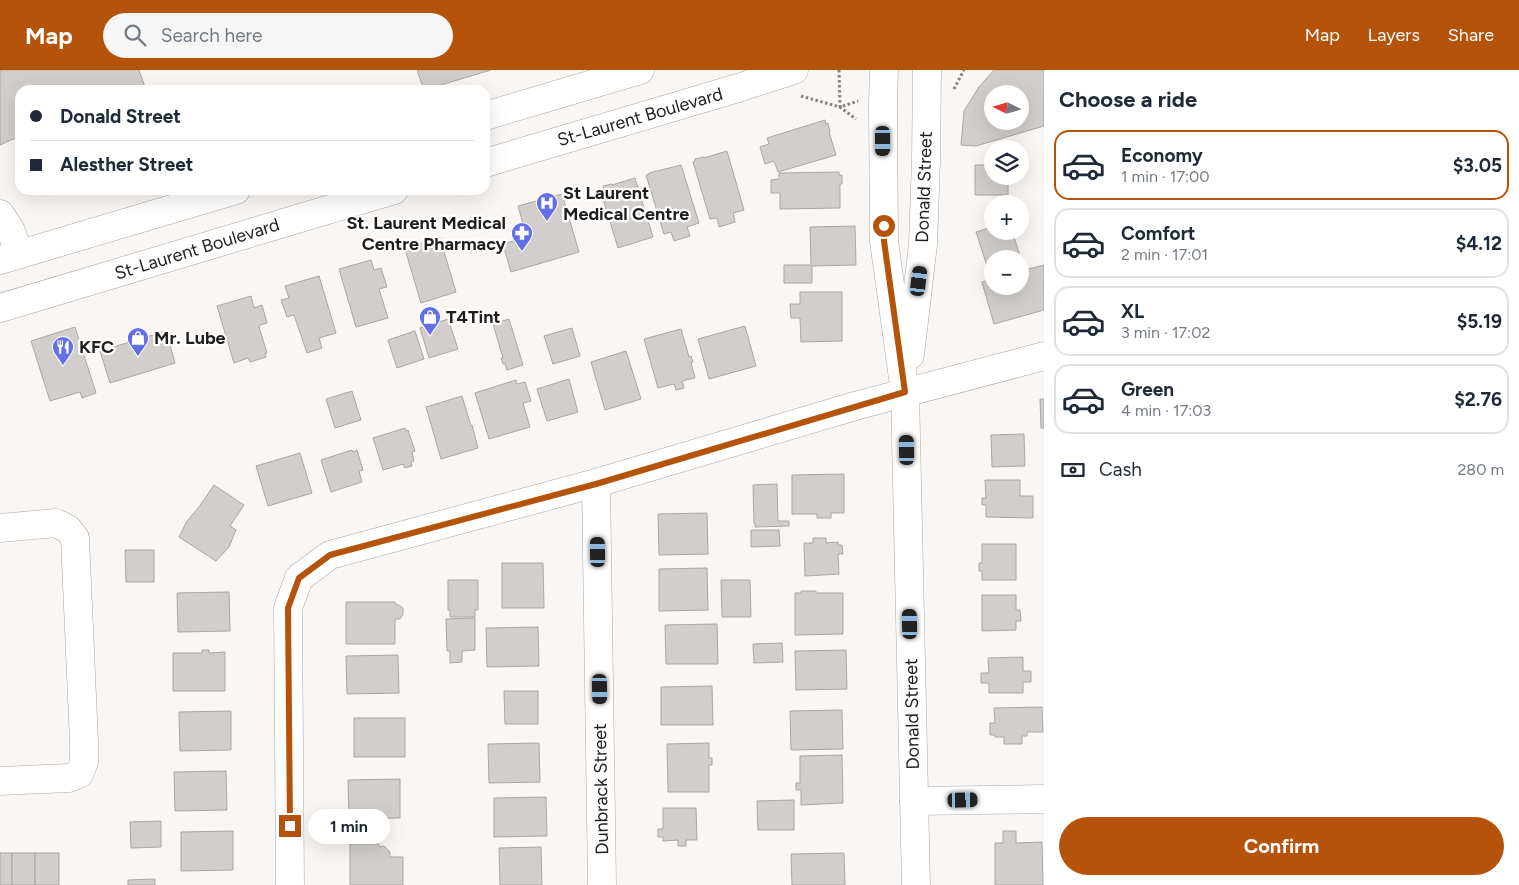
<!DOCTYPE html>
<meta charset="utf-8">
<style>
:root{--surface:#fff;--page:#f6f6f7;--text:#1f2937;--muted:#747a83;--line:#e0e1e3;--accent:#b45309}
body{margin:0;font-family:Figtree,sans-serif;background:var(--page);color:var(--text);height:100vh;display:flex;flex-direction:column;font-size:19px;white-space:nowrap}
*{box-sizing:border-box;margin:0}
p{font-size:16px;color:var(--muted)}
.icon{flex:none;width:28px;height:28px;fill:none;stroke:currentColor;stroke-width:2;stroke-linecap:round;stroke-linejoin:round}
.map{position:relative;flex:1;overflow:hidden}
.sheet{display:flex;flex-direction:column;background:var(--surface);width:475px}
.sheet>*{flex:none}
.banner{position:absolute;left:15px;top:15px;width:475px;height:110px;border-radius:15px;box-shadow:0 5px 20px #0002;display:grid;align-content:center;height:110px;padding:0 15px;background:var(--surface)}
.needle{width:32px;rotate:275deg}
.fabs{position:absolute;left:984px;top:15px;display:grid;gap:10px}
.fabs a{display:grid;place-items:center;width:45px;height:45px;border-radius:50%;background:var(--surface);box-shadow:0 5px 20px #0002;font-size:25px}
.end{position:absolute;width:22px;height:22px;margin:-11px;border:6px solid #b45309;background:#fff;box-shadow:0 0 0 2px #fff}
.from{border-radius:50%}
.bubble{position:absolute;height:35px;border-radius:18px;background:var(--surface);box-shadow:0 5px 20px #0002;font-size:16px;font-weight:700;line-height:35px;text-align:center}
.car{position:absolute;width:15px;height:30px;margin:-15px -8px;border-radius:6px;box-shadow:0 0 4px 1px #0007;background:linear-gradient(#222 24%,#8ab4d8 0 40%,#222 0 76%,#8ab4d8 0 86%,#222 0)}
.banner b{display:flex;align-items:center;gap:18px;height:48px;font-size:19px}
.banner b+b{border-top:1px solid var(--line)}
.banner i{width:12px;height:12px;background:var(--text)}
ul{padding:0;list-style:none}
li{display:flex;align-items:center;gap:15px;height:70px;margin:0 10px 8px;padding:0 5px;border:2px solid var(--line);border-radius:15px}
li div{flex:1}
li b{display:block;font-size:19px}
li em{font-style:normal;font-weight:700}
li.on{border-color:var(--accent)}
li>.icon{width:45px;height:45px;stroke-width:1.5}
h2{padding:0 15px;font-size:22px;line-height:60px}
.pay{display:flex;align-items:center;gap:12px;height:55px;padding:0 15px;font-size:19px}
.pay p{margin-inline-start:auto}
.action{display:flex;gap:10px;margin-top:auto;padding:10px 15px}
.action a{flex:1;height:58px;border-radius:30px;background:var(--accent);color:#fff;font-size:20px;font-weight:700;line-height:58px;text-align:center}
header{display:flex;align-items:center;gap:30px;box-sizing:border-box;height:70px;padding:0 25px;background:var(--accent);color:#fff}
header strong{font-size:24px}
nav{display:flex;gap:28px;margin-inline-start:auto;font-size:18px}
.search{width:350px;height:45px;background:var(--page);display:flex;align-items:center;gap:12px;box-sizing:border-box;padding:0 18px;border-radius:28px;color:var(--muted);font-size:19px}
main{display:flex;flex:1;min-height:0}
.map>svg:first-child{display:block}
.building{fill:#d1cecb;stroke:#a9a6a3;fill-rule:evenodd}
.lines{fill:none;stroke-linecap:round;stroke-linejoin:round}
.minor-casing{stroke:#aaa7a4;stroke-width:29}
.major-casing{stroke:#aaa7a4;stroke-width:29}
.path{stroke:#84817f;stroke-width:3;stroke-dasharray:2.5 2.5;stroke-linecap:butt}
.minor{stroke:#fff;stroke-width:28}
.major{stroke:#fff;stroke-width:28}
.route{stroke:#b45309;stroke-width:6}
.labels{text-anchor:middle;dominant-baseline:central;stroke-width:4.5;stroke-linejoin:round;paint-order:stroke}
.street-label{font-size:18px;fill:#1f1e1d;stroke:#fff}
.poi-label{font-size:18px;font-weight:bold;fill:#1f1e1d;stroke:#fff;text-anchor:start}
</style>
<header>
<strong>Map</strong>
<div class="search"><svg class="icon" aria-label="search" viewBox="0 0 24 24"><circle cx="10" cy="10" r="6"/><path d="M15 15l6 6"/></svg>Search here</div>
<nav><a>Map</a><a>Layers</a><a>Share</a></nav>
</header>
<main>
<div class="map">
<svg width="1044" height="815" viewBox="0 0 1044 815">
<rect width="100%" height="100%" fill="#faf6f3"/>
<g class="building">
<path d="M0 0H139L146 20H20V66L0 75Z"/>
<path d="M417 0H491L424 20Z"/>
<path d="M994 0H1044V56L976 76 961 75 964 41 979 17ZM992 24H1020V51H992Z"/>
<path d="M825 50 826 54 828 53 830 62H829L836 85 778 102 774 91 765 94 760 77 769 74 767 68Z"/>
<path d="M727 81 744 140 733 143 735 152 719 157 717 148 710 149 693 92 695 91V89L704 87V88Z"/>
<path d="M681 95 699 153 687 157 690 166 674 171 671 162 664 164 646 105 649 104V103Z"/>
<path d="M975 95H992V106H1008V125H975Z"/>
<path d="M839 102V105H842V114H840V138L780 139V123H771V110L779 109V103Z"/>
<path d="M635 108 653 167 618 178 600 119 604 118 603 116 612 114V115Z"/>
<path d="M562 124 579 182 511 202 503 174 527 167 518 136Z"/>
<path d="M855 156 856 195 812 196V213H784V195H811L810 157Z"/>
<path d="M992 157V161H1012L1020 186 1011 189H992V194L987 196 976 162Z"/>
<path d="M440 168 456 222 421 233 405 179Z"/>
<path d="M371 190 374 200 381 198 387 217 379 219 388 248 356 257 339 199Z"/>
<path d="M1044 195V240L994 254 982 212 992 209V216H1020V201Z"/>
<path d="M319 206 336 263 319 268 322 278 307 283 294 245 287 247 281 230 289 228 285 216Z"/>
<path d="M800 222H842V271L801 272 800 248H791L790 234H800Z"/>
<path d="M251 226 254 238 262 235 267 253 260 255 259 257 267 283H265L266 287 250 292 248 288 234 293 217 236Z"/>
<path d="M448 249 458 279 429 288 420 258Z"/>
<path d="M509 249 523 295 507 300 505 294H503L501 288H503L493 254Z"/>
<path d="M745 256 756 296 709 309 698 269Z"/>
<path d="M75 257 96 323 82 328 80 322 50 331 31 271Z"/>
<path d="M572 258 580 286 553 294 544 266Z"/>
<path d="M681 259 689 287 691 286 693 292 691 293 695 308 682 311 684 318 676 320 674 314 658 318 644 269Z"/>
<path d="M166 261 175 293 110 313 100 281Z"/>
<path d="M415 261 424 289 397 298 388 270Z"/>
<path d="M626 281 641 329 605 340 591 292Z"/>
<path d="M569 309 578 342 547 351 537 319Z"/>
<path d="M516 310 517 314 525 312 531 331 523 333 530 357 489 369 475 323Z"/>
<path d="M352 321 361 350 335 358 326 329Z"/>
<path d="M462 326 471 356 472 355 478 378 441 389 426 337Z"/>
<path d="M1040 329H1044V358H1041Z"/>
<path d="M405 358 406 361 408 360 415 381 412 382 414 391 411 392 412 396 405 398 403 394 383 400 373 368Z"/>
<path d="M1024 364 1025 396 992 397 991 365Z"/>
<path d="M352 380 353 382 357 380 363 400 359 401 362 412 331 422 321 390Z"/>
<path d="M300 383 312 423 268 436 256 396Z"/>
<path d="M844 404V443H831V448H817V444H792V405Z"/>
<path d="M985 410H1020V426H1033V448L986 447V435H982V428H986Z"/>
<path d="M777 414 778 451H789V456L755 457V453H754L753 415Z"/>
<path d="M214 415 244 435 230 456 236 460 229 477 216 491 179 467 187 451 199 437Z"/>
<path d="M707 443 708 484 659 485 658 444Z"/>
<path d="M751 460H779L780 476 751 477Z"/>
<path d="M813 468H826V473L838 472V475H842L843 484H838L839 504 805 506 804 473H813Z"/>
<path d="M982 474H1016V510H982V501H979V493H982Z"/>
<path d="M125 480H154V512H126Z"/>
<path d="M502 493H543L544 538H502Z"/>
<path d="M707 498 708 540 659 541V499Z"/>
<path d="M448 510H478V540H475V547H450V540H448Z"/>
<path d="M721 510H750L751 547H722Z"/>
<path d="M801 521H816V523H843V564L795 565V523H801Z"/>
<path d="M229 522 230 561 178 562 177 523Z"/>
<path d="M982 525H1016V540H1020L1021 551H1016V560L982 561Z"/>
<path d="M346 532H395V534L399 535 403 538V544L400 549H395V574H346Z"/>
<path d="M475 548V580L462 581V592L450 593V581H447L446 549Z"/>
<path d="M717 554 718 594H666L665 555Z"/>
<path d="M538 557 539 596 487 597 486 558Z"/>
<path d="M782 573 783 592 754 593 753 574Z"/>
<path d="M202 580H209V583L225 582V621H173V583H202Z"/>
<path d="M846 580 847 619 796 620 795 581Z"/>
<path d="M398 585 399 623 347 624 346 586Z"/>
<path d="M1023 587V601H1031V612H1023V623H989V613H981V603H989L988 588Z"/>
<path d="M712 616 713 655H661V617Z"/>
<path d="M504 621H538V654H505Z"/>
<path d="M1042 637 1043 662H1027V666H1022V674H1004V667H995V665H990V653H995L994 638Z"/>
<path d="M842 640 843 679 791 680 790 641Z"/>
<path d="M231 641V680L180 681 179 642Z"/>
<rect x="354" y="648" width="51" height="39"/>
<path d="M539 673 540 712 489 713 488 674Z"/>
<path d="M709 673V688H712V695H709V722H668L667 674Z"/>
<path d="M842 685 843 733 801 735V720H796V713H800V686Z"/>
<path d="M226 701 227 740 175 741 174 702Z"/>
<path d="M400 709V748L349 749 348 710Z"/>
<path d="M546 727 547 766 494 767V728Z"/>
<path d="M794 730V760H758L757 731Z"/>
<path d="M663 738H696L697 770H686V776H678V770L663 771V767H658V759H663Z"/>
<path d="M161 751V777L131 778 130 752Z"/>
<path d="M233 761V800L181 801V762Z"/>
<path d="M1003 761H1016V773L1042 772 1043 815H995V773H1003Z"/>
<path d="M350 774H379V777L384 776 390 782V787H403V815H350Z"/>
<path d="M541 777 542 815H500L499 778Z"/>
<rect x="0" y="783" width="12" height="32"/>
<rect x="12" y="783" width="23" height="32"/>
<rect x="35" y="783" width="24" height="32"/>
<path d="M844 783 845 815H792L791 784Z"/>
<path d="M155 809V815H128V810Z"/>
</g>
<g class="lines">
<g class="minor-casing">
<g id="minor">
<path d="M884 0 883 34 884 171 905 322 916 815"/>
<path d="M0 144 11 161 19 184"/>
<path d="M910 285 923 174 926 90 927 0"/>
<path d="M596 413 602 815"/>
<path d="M0 458 56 453 68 459 75 468 84 672V692L79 704 69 708 0 711"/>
<path d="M914 731 1044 729"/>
<path d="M290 815 288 538 299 508 330 485 596 413 855 336 1044 286"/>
</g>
</g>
<g class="major-casing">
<g id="major">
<path d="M485 46 640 0"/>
<path d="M485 93 738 18 794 0"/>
<path d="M0 190 236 120"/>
<path d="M0 238 394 120"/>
</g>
</g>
<g class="path">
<path d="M839 0 840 37 858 31"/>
<path d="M954 19 964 0"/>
<path d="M801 26 840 37 856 49"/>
</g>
<use href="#minor" class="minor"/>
<use href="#major" class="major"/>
</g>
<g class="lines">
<path class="route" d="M290 756 288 538 299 508 330 485 596 414 905 322 884 171V156"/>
</g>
<defs>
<g id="hospital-pin" transform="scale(1.125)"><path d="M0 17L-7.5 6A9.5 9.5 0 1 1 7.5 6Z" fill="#636fe7" stroke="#fff"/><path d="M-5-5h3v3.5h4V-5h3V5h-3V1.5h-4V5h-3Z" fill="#fff"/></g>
<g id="pharmacy-pin" transform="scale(1.125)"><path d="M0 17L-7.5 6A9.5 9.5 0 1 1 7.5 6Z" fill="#636fe7" stroke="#fff"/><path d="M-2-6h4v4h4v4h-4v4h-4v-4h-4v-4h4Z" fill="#fff"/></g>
<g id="shop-pin" transform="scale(1.125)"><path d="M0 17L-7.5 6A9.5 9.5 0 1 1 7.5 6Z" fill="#636fe7" stroke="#fff"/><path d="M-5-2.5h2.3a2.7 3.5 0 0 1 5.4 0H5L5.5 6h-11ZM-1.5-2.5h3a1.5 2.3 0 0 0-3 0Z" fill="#fff"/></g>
<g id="restaurant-pin" transform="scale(1.125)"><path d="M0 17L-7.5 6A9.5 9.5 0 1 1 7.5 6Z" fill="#636fe7" stroke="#fff"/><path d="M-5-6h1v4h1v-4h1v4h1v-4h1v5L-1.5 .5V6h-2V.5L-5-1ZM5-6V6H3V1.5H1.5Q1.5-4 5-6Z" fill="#fff"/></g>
</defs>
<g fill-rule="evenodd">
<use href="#hospital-pin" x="547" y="133"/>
<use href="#pharmacy-pin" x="522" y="163"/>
<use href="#shop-pin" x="430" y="247"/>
<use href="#shop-pin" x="138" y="268"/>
<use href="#restaurant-pin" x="63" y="277"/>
</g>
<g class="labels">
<g class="street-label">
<text transform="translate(640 47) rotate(-16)">St-Laurent Boulevard</text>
<text transform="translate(924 117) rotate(-88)">Donald Street</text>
<text transform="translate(197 179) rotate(-17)">St-Laurent Boulevard</text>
<text transform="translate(912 644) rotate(-91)">Donald Street</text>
<text transform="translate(601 719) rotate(-91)">Dunbrack Street</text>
</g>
<g class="poi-label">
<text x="563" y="123">St Laurent<tspan x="563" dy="21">Medical Centre</tspan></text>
<text x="506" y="153" text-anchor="end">St. Laurent Medical<tspan x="506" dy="21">Centre Pharmacy</tspan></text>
<text x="446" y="247">T4Tint</text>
<text x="154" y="268">Mr. Lube</text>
<text x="79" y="277">KFC</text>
</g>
</g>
</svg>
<div class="fabs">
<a><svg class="needle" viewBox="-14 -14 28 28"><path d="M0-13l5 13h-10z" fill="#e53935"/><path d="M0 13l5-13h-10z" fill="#747a83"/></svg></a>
<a><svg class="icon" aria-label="layers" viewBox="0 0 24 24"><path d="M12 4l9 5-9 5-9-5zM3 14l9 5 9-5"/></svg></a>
<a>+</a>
<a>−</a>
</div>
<i class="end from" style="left:884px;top:156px"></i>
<i class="end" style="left:290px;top:756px"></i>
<div class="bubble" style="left:308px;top:739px;width:82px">1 min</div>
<i class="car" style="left:883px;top:71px;rotate:180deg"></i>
<i class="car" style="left:919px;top:211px;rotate:7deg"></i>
<i class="car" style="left:907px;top:380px;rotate:359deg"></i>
<i class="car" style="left:598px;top:482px;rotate:359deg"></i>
<i class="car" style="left:910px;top:554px;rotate:359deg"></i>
<i class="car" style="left:600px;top:619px;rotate:179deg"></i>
<i class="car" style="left:963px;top:730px;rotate:89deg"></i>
<div class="banner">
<b><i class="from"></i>Donald Street</b>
<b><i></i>Alesther Street</b>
</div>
</div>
<section class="sheet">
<h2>Choose a ride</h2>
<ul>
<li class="on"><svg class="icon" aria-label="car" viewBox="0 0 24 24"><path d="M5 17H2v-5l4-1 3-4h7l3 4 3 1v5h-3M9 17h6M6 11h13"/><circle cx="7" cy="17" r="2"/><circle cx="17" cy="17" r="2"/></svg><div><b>Economy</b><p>1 min · 17:00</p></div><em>$3.05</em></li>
<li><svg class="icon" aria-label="car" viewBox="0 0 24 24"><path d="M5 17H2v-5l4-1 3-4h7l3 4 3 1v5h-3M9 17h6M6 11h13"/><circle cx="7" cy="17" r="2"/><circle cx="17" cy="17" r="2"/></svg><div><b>Comfort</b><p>2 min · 17:01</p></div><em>$4.12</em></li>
<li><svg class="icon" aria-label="car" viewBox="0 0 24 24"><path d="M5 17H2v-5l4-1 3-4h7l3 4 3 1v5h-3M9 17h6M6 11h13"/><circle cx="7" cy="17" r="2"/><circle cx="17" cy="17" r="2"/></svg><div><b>XL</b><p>3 min · 17:02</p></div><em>$5.19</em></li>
<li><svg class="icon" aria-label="car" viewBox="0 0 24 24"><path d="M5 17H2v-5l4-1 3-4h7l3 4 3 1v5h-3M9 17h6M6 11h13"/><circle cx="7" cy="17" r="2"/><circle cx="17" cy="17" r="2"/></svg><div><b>Green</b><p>4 min · 17:03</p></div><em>$2.76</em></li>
</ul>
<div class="pay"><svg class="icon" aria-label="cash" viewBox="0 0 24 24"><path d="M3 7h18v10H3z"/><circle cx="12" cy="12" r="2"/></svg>Cash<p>280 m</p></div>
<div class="action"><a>Confirm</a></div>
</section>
</main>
